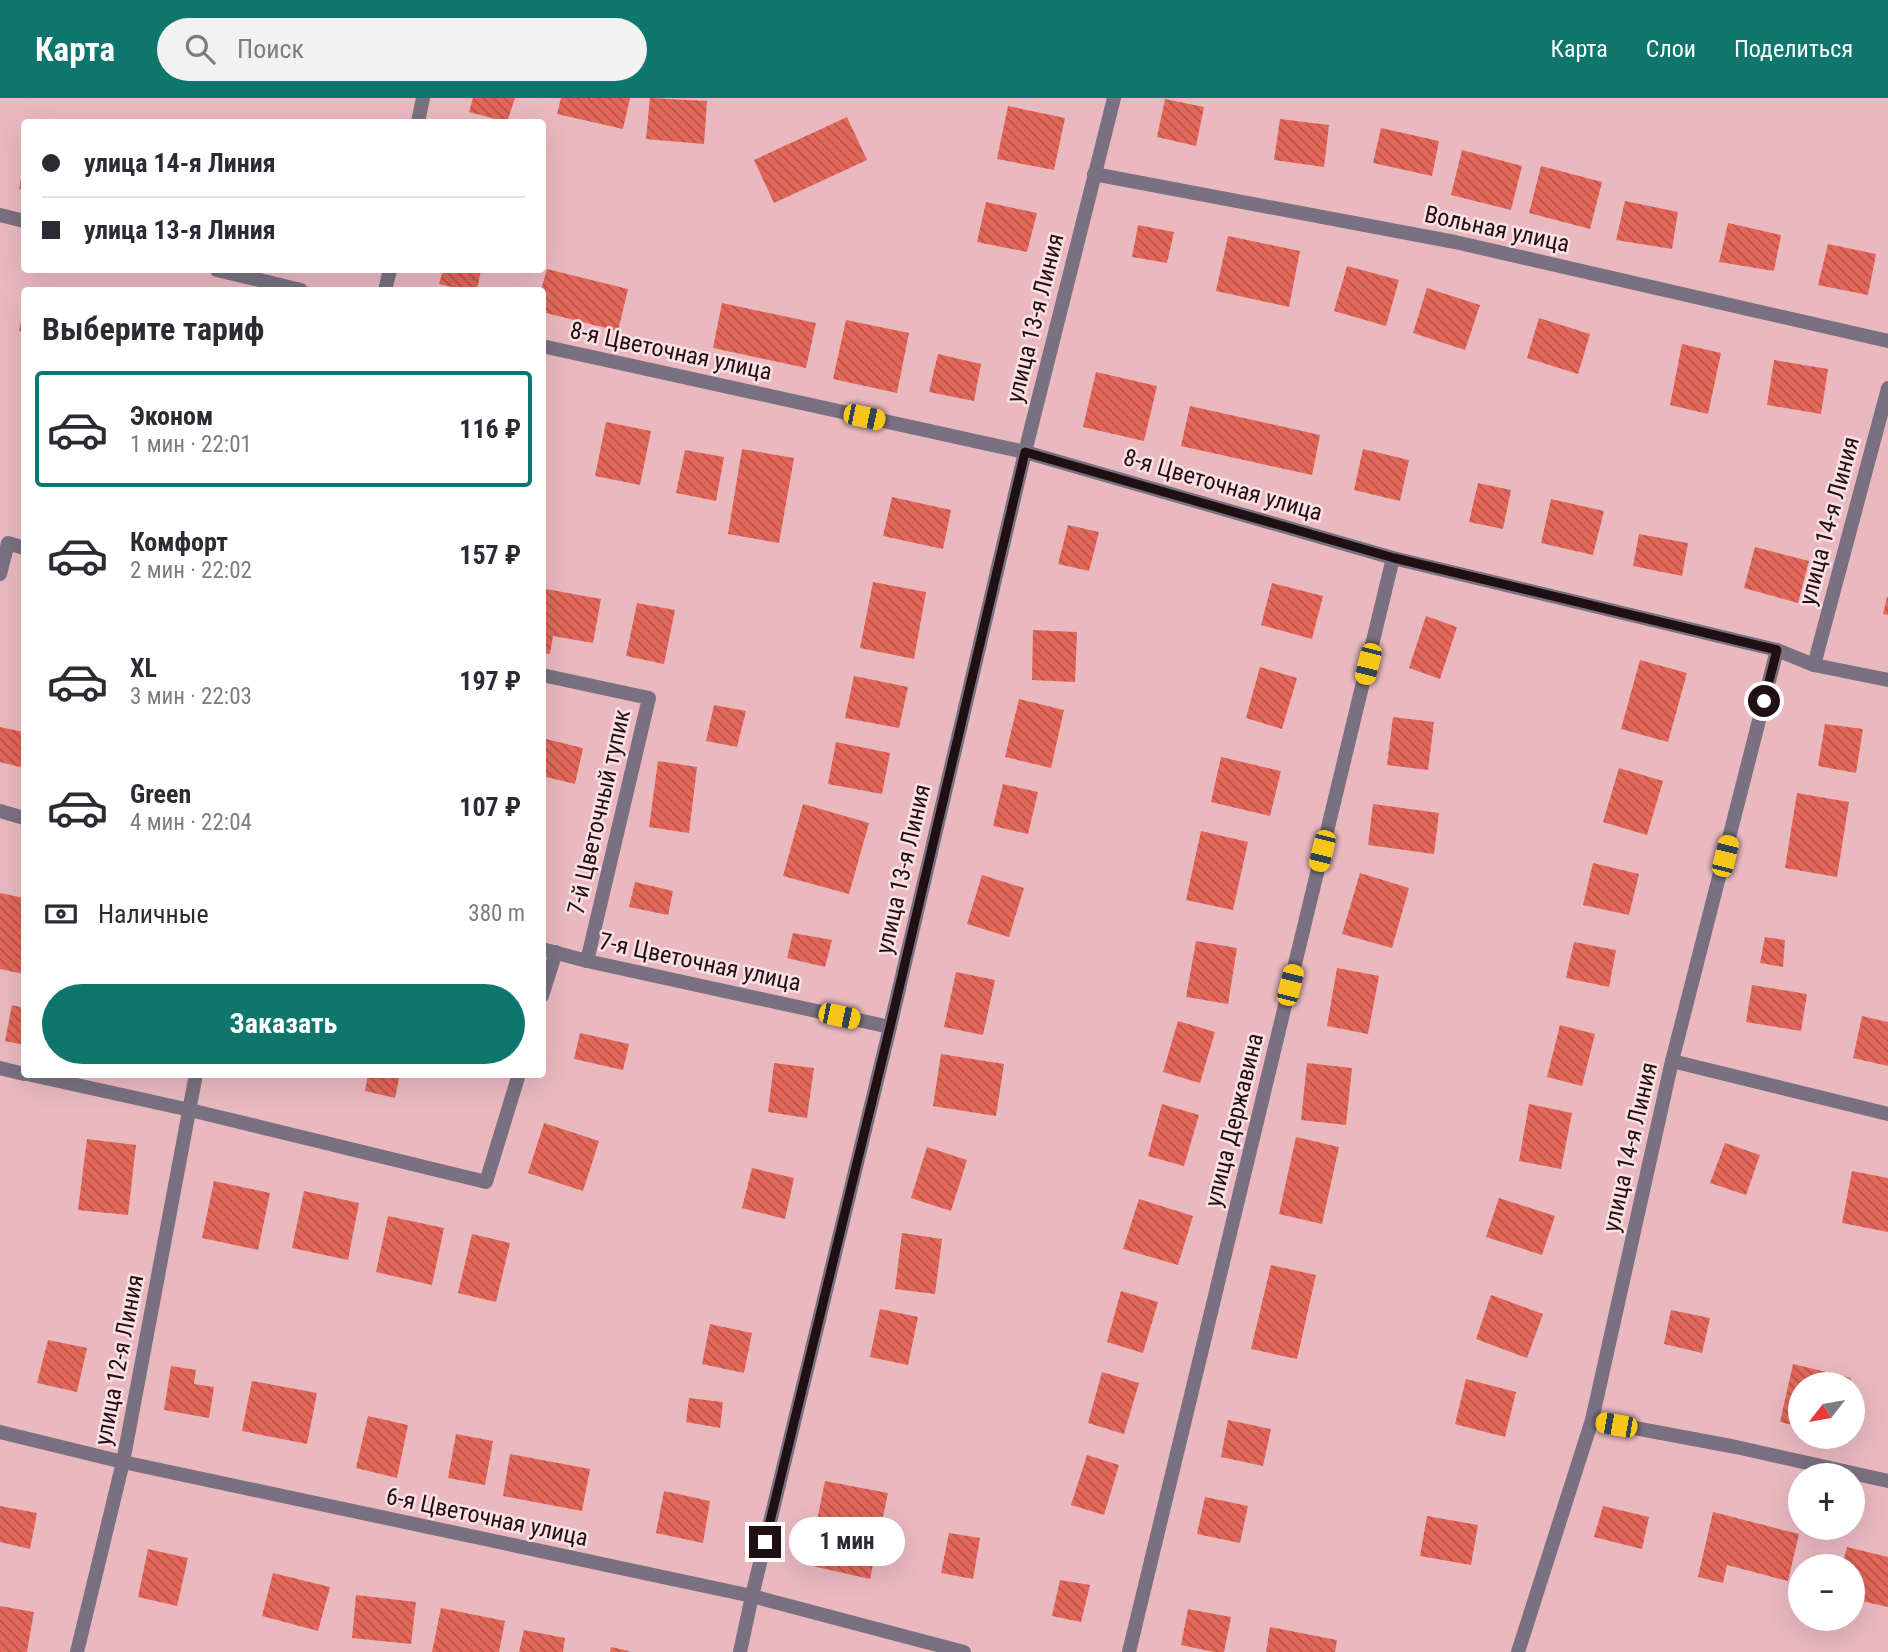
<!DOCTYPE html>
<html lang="ru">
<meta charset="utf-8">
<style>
:root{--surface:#fff;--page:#f2f2f3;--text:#2b2b33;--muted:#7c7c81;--line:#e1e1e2;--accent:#0f766e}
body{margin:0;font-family:"Roboto Condensed",sans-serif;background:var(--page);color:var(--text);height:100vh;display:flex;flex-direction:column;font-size:26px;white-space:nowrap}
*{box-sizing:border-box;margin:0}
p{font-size:23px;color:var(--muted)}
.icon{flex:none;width:38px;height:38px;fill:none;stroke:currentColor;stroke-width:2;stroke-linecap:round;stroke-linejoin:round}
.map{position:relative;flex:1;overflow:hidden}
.sheet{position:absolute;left:21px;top:189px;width:525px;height:791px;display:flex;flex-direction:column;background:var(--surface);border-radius:7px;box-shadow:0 7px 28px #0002}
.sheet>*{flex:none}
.guide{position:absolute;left:21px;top:21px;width:525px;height:154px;border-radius:7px;box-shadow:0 7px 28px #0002;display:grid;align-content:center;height:154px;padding:0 21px;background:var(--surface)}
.needle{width:46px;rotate:239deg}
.tools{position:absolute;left:1788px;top:1274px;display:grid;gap:14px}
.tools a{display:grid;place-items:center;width:77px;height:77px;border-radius:50%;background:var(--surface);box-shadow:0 7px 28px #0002;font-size:35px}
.end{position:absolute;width:32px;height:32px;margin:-16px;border:9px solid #211013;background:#fff;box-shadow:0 0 0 4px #fff}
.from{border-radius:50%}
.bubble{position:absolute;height:49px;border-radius:24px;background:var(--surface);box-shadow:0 7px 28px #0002;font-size:23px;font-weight:700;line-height:49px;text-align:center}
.car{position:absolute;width:21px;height:42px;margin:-21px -10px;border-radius:9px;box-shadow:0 0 5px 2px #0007;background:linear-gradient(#f5c518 24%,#345 0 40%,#f5c518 0 76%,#345 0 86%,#f5c518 0)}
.guide b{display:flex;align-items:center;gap:24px;height:66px;font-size:26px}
.guide b+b{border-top:2px solid var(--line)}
.guide i{width:18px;height:18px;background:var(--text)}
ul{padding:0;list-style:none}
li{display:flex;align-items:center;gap:21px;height:116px;margin:0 14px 10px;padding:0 7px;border:4px solid transparent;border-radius:7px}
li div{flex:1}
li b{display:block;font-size:26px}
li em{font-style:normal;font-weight:700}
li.on{border-color:var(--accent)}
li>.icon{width:63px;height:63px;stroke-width:1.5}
h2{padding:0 21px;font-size:32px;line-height:84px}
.pay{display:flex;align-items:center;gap:18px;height:77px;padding:0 21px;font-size:26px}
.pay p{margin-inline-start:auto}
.button{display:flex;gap:14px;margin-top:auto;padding:14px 21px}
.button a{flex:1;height:80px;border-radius:42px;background:var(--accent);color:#fff;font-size:28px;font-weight:700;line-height:80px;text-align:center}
header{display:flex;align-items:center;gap:42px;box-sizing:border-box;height:98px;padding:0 35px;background:var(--accent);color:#fff}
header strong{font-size:33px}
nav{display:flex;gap:38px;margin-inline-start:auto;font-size:24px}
.search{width:490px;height:63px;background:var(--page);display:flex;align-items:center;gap:18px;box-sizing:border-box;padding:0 24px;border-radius:38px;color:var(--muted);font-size:26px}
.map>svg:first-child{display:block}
.building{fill:url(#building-back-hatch)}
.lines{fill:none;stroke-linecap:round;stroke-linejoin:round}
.service{stroke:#797181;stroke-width:14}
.route{stroke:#211013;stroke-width:9}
.labels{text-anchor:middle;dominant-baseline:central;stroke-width:5;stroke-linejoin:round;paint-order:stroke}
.street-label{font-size:24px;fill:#211013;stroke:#fbe1e4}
</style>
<header>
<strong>Карта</strong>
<div class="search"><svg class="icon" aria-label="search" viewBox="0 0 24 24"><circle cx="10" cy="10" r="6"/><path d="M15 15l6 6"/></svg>Поиск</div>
<nav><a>Карта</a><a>Слои</a><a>Поделиться</a></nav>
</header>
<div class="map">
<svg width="1888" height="1554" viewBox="0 0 1888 1554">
<defs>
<pattern id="building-back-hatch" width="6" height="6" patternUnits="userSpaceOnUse" patternTransform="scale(1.75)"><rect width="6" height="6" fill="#e3685a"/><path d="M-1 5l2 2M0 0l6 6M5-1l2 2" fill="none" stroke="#b85449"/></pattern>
</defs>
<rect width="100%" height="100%" fill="#eab9c0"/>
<g class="building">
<path d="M473 0H515L507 24 469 14Z"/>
<path d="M561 0H630L623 31 557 16Z"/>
<path d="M650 0 707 3 704 46 646 41Z"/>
<path d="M1165 1 1204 9 1196 48 1157 39Z"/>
<path d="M1008 8 1065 20 1054 72 997 61Z"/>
<path d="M847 19 867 62 774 105 754 62Z"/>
<path d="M1280 21 1329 27 1324 69 1274 62Z"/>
<path d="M1381 30 1439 43 1432 78 1373 65Z"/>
<path d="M1462 52 1522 68 1511 112 1451 97Z"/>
<path d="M1541 68 1602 84 1590 131 1529 115Z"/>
<path d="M23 71H24V92L19 91Z"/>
<path d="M1625 103 1678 114 1672 151 1616 142Z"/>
<path d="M986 104 1037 115 1027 154 977 144Z"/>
<path d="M1728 125 1781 137 1774 173 1719 164Z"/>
<path d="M1138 127 1174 134 1167 165 1132 159Z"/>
<path d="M1228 138 1300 153 1289 209 1216 193Z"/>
<path d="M1828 146 1876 156 1868 197 1818 187Z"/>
<path d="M1347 168 1399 182 1386 228 1334 213Z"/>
<path d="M547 171 628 191 618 233 542 214 541 192Z"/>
<path d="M443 172H481L477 192H466L439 186Z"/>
<path d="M1427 190 1480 207 1465 252 1413 235Z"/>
<path d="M722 205 816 225 806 270 713 250Z"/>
<path d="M23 213H24V234L19 233Z"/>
<path d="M1539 220 1590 236 1578 276 1527 260Z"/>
<path d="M846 222 909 235 897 295 833 281Z"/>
<path d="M1682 246 1721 255 1708 316 1670 307Z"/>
<path d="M938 256 981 266 974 303 929 294Z"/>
<path d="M1774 262 1828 271 1821 316 1767 307Z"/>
<path d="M1096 274 1157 288 1144 343 1083 329Z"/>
<path d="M1190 308 1320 337 1312 377 1181 348Z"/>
<path d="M606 324 651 333 640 387 595 378Z"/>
<path d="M742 351 794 360 779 445 728 436Z"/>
<path d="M1363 351 1409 362 1400 403 1354 392Z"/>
<path d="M685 352 724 359 716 403 676 395Z"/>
<path d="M1478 385 1511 392 1503 431 1469 424Z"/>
<path d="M892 399 951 412 943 451 883 438Z"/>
<path d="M1551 401 1604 413 1593 457 1541 445Z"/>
<path d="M1068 427 1099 434 1089 473 1058 466Z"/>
<path d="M1639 436 1688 445 1682 478 1633 468Z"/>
<path d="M1755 449 1809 463 1798 505 1744 490Z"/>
<path d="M873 484 926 494 914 561 860 550Z"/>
<path d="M1272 485 1323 498 1312 541 1261 527Z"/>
<path d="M546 491 601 501 593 545 553 538 550 556 542 555V508Z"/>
<path d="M1887 499H1888V517L1883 516Z"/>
<path d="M637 505 675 512 664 566 626 558Z"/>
<path d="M1426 518 1457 529 1440 581 1409 570Z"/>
<path d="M1033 532 1077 534 1075 584 1032 582Z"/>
<path d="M1640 562 1687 575 1668 644 1621 631Z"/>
<path d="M1260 569 1297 580 1282 631 1246 620Z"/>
<path d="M854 578 908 589 899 630 845 620Z"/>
<path d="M1019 601 1064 612 1051 670 1005 659Z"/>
<path d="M714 607 746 613 737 649 706 643Z"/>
<path d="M1393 619 1434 624 1428 672 1387 667Z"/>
<path d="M1825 626 1863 631 1856 675 1818 668Z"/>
<path d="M0 629 24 634V670L0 664Z"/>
<path d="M542 640 583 650 575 686 542 678Z"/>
<path d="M836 644 890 655 882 696 828 686Z"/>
<path d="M1221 659 1281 673 1270 718 1211 704Z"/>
<path d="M658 663 697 669 689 735 649 729Z"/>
<path d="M1619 670 1663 683 1647 737 1603 724Z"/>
<path d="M1003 686 1038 694 1028 736 993 728Z"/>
<path d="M1797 695 1849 704 1837 779 1785 770Z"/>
<path d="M803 706 869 725 849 796 783 778Z"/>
<path d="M1373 706 1439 715 1434 756 1368 747Z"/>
<path d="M1201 733 1248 744 1233 812 1186 802Z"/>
<path d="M1593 765 1639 776 1629 817 1583 807Z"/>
<path d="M1360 775 1409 790 1392 850 1342 836Z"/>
<path d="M982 777 1024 790 1009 839 967 826Z"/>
<path d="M635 784 673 793 668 817 629 809Z"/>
<path d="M0 795 24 800V876L0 871Z"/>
<path d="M793 835 832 842 825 869 787 860Z"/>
<path d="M1765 839 1785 842 1783 869 1760 865Z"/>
<path d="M1196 843 1237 850 1228 906 1186 899Z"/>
<path d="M1574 844 1616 852 1609 889 1566 880Z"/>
<path d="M1337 870 1379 878 1368 936 1327 928Z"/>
<path d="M956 874 995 882 983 937 944 929Z"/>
<path d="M1752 887 1807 896 1801 933 1746 924Z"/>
<path d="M12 907 24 910V947L5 943Z"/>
<path d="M1862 918 1888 924V968L1853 960Z"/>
<path d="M1178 923 1215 934 1200 985 1163 974Z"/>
<path d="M1560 927 1595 936 1582 988 1547 979Z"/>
<path d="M580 935 629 946 623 972 574 961Z"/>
<path d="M941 956 1004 966 996 1018 933 1008Z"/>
<path d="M774 965 814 970 807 1020 768 1014Z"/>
<path d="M1307 965 1352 970 1346 1027 1301 1022Z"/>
<path d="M368 976H400L395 1000 365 993Z"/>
<path d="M1162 1006 1199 1017 1184 1068 1148 1058Z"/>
<path d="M1529 1006 1572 1015 1561 1071 1519 1063Z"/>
<path d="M544 1025 599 1043 583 1093 528 1075Z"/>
<path d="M1296 1039 1339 1049 1322 1126 1279 1116Z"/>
<path d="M87 1041 136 1047 128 1117 78 1112Z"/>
<path d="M1725 1045 1760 1057 1746 1097 1710 1085Z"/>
<path d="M927 1049 967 1062 951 1113 911 1100Z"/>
<path d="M752 1070 794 1080 785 1121 742 1110Z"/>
<path d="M1852 1073 1888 1080V1134L1842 1125Z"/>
<path d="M214 1083 270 1095 258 1152 202 1140Z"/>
<path d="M304 1093 359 1105 348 1162 292 1150Z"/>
<path d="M1499 1100 1555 1118 1542 1157 1486 1139Z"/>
<path d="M1139 1101 1193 1118 1178 1167 1123 1151Z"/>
<path d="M388 1118 444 1130 432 1187 376 1174Z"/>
<path d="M902 1135 942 1141 935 1196 895 1191Z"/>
<path d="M472 1136 510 1145 496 1204 458 1195Z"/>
<path d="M1271 1167 1316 1177 1297 1261 1251 1251Z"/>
<path d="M1121 1193 1158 1204 1143 1255 1107 1244Z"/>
<path d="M1491 1197 1543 1216 1527 1260 1476 1241Z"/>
<path d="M880 1211 918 1219 908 1267 870 1259Z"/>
<path d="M1671 1212 1710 1220 1702 1255 1664 1246Z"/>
<path d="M710 1226 752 1235 744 1275 702 1266Z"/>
<path d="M48 1242 87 1250 77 1294 37 1285Z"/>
<path d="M1793 1266 1851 1280 1849 1286H1801V1329L1780 1324Z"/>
<path d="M171 1268 196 1272 194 1286 214 1289 209 1320 164 1312Z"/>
<path d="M1102 1274 1139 1285 1124 1336 1088 1325Z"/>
<path d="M1466 1281 1516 1294 1505 1339 1455 1326Z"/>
<path d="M252 1283 317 1295 307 1346 242 1333Z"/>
<path d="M689 1300 723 1304 720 1330 686 1324Z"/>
<path d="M368 1318 408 1327 397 1380 356 1370Z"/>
<path d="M1228 1322 1271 1331 1263 1368 1221 1359Z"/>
<path d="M456 1336 493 1343 485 1387 448 1380Z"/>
<path d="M510 1356 590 1371 582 1413 503 1398Z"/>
<path d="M1087 1357 1119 1367 1104 1417 1071 1407Z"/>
<path d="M825 1383 888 1395 870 1481 808 1467Z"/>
<path d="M664 1393 710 1403 703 1445 656 1435Z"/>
<path d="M1205 1399 1248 1408 1240 1445 1197 1436Z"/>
<path d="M0 1408 37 1415 30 1451 0 1444Z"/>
<path d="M1603 1408 1649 1419 1642 1451 1594 1439Z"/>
<path d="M1713 1414 1799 1436 1788 1483 1727 1467 1723 1485 1698 1479Z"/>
<path d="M1427 1418 1478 1427 1471 1467 1420 1458Z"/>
<path d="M949 1435 980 1440 973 1481 941 1475Z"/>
<path d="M1847 1449 1888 1459V1509L1853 1501V1468H1842Z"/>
<path d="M148 1451 188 1460 177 1508 138 1499Z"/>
<path d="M273 1475 330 1489 318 1533 262 1518Z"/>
<path d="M1060 1482 1090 1487 1081 1524 1052 1518Z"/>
<path d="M356 1497 416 1504 411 1546 352 1540Z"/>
<path d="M0 1508 34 1514 27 1554H0Z"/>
<path d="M441 1510 505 1523 499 1554H432Z"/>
<path d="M1188 1511 1231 1519 1224 1554H1214L1181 1547Z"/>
<path d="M1270 1529 1337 1542 1335 1554H1266Z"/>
<path d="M524 1532 565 1540 563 1554H519Z"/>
<path d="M611 1549 629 1553 628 1554H610Z"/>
</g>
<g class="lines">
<g class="service">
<path d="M418 24 423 0"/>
<path d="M1094 76 1455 144 1888 243"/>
<path d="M0 117 24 123"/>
<path d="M217 172 301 192"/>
<path d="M385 192 390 172"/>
<path d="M542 248 1025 354 1393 460 1777 552 1814 567 1888 582"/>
<path d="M0 476 8 445 24 450"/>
<path d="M1814 567 1888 290"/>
<path d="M542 577 649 600 587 863"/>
<path d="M0 713 24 720"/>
<path d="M542 851 587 863 890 929"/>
<path d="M542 898 556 854"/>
<path d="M1672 963 1888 1016"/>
<path d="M0 970 24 976"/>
<path d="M27 976 190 1012 486 1084 519 976"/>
<path d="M1592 1322 1736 1349 1888 1383"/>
<path d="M0 1334 123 1364 752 1498 964 1554"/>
<path d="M77 1554 123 1364 196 976"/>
<path d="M740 1554 752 1498 890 929 1025 354 1114 0"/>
<path d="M1129 1554 1393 460"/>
<path d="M1518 1554 1592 1322 1672 963 1777 552"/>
</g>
</g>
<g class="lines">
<path class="route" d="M765 1444 890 929 1025 354 1394 460 1777 552 1764 603"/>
</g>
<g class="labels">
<g class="street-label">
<text transform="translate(1497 131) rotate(12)">Вольная улица</text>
<text transform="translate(1035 220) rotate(-76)">улица 13-я Линия</text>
<text transform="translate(671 253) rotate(12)">8-я Цветочная улица</text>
<text transform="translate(1223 387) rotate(16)">8-я Цветочная улица</text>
<text transform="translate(1829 423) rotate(-75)">улица 14-я Линия</text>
<text transform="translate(599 714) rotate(-77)">7-й Цветочный тупик</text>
<text transform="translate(903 771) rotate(-77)">улица 13-я Линия</text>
<text transform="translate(700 864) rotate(12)">7-я Цветочная улица</text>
<text transform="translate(1234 1022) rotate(-76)">улица Державина</text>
<text transform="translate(1630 1049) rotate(-77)">улица 14-я Линия</text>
<text transform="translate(119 1262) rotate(-79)">улица 12-я Линия</text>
<text transform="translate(487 1419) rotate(12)">6-я Цветочная улица</text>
</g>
</g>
</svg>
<div class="tools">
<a><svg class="needle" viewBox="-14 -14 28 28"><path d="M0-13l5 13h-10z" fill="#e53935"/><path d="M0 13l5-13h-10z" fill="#7c7c81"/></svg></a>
<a>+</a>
<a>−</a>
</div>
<i class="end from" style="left:1764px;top:603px"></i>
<i class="end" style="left:765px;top:1444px"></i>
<div class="bubble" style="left:789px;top:1419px;width:116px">1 мин</div>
<i class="car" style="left:864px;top:319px;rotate:102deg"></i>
<i class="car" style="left:1368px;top:566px;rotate:194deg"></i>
<i class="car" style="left:1322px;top:753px;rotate:194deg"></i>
<i class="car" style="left:1725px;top:758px;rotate:14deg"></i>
<i class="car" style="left:1290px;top:887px;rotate:14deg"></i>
<i class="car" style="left:839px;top:918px;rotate:102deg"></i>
<i class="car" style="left:1616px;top:1327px;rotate:280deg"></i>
<div class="guide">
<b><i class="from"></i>улица 14-я Линия</b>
<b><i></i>улица 13-я Линия</b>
</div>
<section class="sheet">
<h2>Выберите тариф</h2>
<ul>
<li class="on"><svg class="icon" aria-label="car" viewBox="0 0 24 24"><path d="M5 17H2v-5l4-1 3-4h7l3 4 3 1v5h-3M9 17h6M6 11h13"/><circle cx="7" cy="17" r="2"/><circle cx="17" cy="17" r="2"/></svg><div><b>Эконом</b><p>1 мин · 22:01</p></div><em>116 ₽</em></li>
<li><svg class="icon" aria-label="car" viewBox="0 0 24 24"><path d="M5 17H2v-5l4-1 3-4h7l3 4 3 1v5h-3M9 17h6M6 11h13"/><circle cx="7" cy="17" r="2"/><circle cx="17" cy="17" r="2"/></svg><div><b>Комфорт</b><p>2 мин · 22:02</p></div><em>157 ₽</em></li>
<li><svg class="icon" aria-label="car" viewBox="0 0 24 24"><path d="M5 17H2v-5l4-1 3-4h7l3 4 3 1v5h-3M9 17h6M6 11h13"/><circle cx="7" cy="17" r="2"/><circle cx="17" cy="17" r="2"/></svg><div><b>XL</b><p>3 мин · 22:03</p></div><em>197 ₽</em></li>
<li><svg class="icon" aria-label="car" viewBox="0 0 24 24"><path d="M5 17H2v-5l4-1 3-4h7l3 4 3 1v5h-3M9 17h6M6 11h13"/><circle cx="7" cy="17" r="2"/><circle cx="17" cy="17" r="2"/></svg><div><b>Green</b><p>4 мин · 22:04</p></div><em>107 ₽</em></li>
</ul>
<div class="pay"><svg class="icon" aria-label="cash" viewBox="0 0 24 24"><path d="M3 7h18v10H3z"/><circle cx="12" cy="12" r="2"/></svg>Наличные<p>380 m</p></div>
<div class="button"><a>Заказать</a></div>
</section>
</div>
